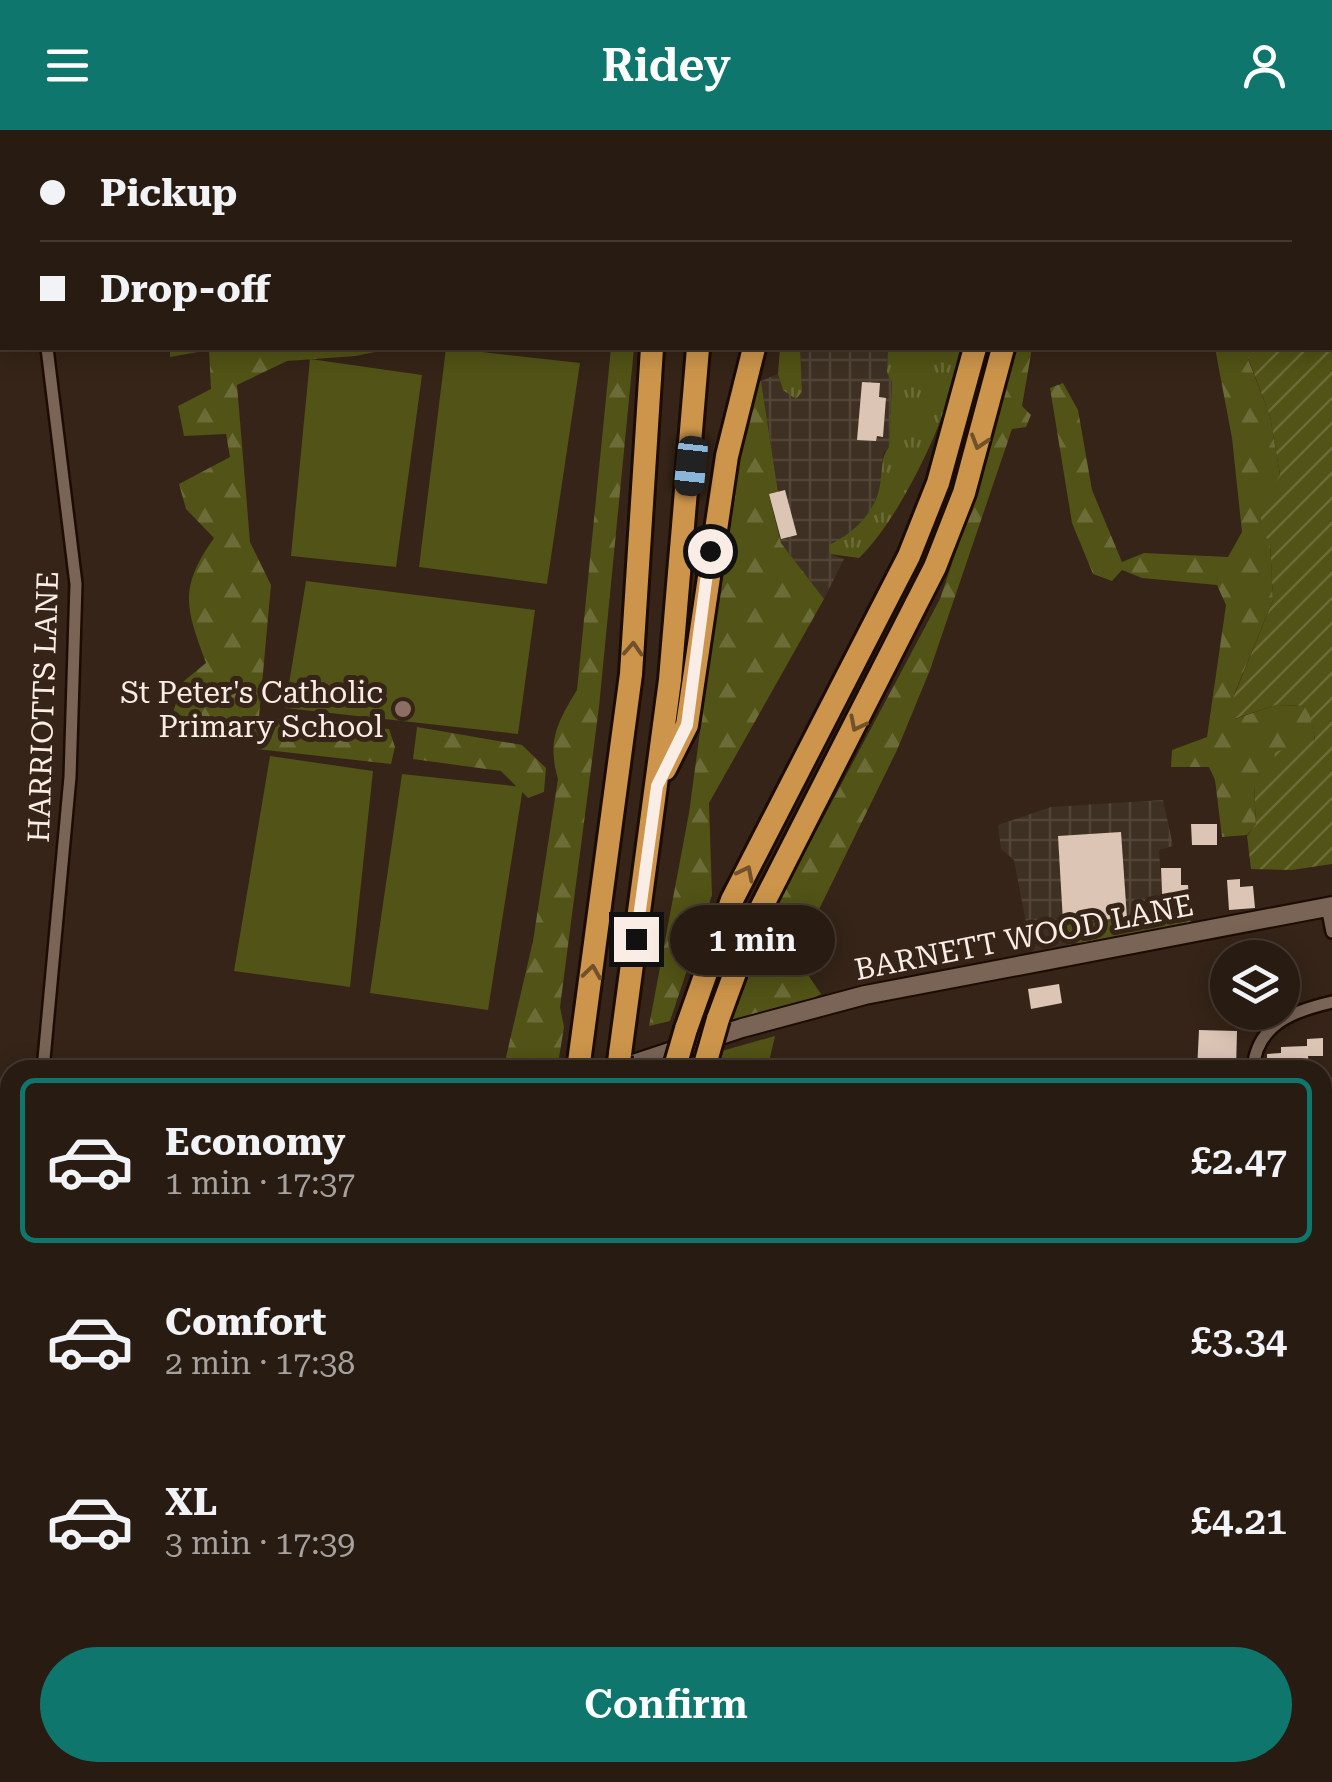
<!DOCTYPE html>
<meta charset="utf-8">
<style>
:root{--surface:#281b11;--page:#34281f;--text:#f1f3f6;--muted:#a5a19f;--line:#443931;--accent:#0f766e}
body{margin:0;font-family:"Roboto Serif",serif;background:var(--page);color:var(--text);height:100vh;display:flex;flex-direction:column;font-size:38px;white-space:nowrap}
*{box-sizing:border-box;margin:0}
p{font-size:32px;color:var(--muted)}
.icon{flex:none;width:55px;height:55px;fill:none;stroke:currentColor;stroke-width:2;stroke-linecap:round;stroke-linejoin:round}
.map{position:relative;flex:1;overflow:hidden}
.panel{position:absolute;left:0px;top:930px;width:1332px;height:722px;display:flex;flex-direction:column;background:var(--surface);border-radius:30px 30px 0 0;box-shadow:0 5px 25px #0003,0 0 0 2px var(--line)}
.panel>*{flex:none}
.top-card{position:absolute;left:0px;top:0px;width:1332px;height:220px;box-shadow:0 5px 25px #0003,0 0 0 2px var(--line);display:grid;align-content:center;height:220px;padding:0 40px;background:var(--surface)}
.fabs{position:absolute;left:1210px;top:810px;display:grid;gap:20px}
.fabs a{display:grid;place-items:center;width:90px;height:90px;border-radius:50%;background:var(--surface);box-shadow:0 5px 25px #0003,0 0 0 2px var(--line);font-size:50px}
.end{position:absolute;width:45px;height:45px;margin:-22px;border:12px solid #faede5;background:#111;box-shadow:0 0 0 5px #111}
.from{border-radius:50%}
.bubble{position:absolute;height:70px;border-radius:35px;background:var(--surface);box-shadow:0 5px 25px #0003,0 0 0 2px var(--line);font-size:32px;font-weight:600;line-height:70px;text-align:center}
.car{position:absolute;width:30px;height:60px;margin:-30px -15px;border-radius:12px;box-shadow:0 0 8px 2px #0007;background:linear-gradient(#222 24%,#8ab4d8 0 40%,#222 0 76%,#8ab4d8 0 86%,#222 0)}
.top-card b{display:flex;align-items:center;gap:35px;height:95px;font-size:38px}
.top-card b+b{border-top:2px solid var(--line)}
.top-card i{width:25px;height:25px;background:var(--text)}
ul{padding:18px 0 0;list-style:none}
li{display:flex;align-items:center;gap:30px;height:165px;margin:0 20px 15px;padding:0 20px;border:5px solid transparent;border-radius:15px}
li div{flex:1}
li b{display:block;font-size:38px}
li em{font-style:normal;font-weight:600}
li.current{border-color:var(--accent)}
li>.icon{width:90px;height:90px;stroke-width:1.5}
.cta{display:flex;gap:20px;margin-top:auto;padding:20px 40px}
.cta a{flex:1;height:115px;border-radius:60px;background:var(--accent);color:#fff;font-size:40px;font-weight:600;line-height:115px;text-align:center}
header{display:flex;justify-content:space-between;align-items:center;height:130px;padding:0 40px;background:var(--accent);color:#fff;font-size:45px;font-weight:600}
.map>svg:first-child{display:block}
.industrial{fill:url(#industrial-grid)}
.grass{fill:url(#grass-tufts)}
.forest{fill:url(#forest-firs)}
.park{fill:url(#park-dots)}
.garden{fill:url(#garden-furrows)}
.pitch{fill:#525316}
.building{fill:#dcc5b5}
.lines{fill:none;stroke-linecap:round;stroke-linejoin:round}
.street-casing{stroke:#1c0c03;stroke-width:16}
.secondary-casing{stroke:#1c0c03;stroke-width:22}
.primary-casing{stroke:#1c0c03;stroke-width:25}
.highway-casing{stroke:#1c0c03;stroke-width:28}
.street{stroke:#796456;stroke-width:11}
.secondary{stroke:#796456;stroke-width:18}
.primary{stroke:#ab814f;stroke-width:20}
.highway{stroke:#cc954b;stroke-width:22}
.rail{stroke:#e5d8cf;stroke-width:5;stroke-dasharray:18 18;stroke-linecap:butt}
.highway-bridge-casing{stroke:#1c0c03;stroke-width:28;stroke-linecap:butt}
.highway-bridge{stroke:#cc954b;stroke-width:22}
.oneway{stroke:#71512c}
.route{stroke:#faede5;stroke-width:12}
.education-dot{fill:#8d6e63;stroke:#352417;stroke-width:4}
.labels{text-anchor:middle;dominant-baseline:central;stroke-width:10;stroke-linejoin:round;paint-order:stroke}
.poi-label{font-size:30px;fill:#faede5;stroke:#352417;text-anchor:end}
.street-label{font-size:30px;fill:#faede5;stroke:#352417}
</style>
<header><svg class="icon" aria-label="menu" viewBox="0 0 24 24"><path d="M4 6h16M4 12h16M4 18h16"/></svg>Ridey<svg class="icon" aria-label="person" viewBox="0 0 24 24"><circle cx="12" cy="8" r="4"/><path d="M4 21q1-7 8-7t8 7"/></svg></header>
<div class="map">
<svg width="1332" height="1652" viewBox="0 0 1332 1652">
<defs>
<pattern id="industrial-grid" width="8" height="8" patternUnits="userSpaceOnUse" patternTransform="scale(2.5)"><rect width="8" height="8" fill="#3e3123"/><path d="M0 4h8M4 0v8" fill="none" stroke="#514538"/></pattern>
<pattern id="grass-tufts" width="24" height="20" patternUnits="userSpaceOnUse" patternTransform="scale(2.5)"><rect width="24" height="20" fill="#525316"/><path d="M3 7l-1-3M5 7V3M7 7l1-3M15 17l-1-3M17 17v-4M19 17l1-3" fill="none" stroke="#6c6c38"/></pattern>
<pattern id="forest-firs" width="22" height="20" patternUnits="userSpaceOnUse" patternTransform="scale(2.5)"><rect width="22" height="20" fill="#525316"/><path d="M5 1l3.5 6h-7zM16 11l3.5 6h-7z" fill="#6c6c38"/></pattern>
<pattern id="park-dots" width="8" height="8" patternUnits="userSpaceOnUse" patternTransform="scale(2.5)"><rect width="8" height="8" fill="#525316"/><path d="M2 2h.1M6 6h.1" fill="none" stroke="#6c6c38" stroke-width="1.8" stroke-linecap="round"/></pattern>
<pattern id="garden-furrows" width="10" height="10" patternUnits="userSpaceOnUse" patternTransform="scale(2.5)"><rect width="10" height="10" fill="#525316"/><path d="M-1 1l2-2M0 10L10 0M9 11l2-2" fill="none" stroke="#6c6c38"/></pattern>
</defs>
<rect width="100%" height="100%" fill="#352417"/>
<g class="industrial">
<path d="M800 218H888L887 243 892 252 889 317 883 324 881 354 870 384 830 424 844 429 824 469 781 413 769 364 778 361 761 251 778 244 783 260 802 262Z"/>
<path d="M1163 670 1173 716 1159 720 1164 801 1032 824 1014 730 1001 719 998 695 1051 677Z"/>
</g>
<g class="grass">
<path d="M780 218H800L802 262 796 269 783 260 778 244Z"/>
<path d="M888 218H963C952 278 903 386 859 428L830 424 829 415C856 402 879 379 881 347 883 335 881 327 889 317L892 252 887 243Z"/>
<path d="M1181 769 1194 774 1190 796 1088 815 1071 812 1056 796 1180 786Z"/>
</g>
<g class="forest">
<path d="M170 218H395L355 226 287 231 237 255 250 412 271 455 259 587 389 599 395 617 391 634 257 619 248 601 237 610 173 582 184 551 206 533C186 478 178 459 214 408L186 379 179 354 230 327 226 304 184 306 178 276 211 259 209 220 170 227Z"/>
<path d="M611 218H634L599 577 560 877 564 897 557 940H503L533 811 558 649C547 611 557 593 577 560Z"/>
<path d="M1017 218H1032L1022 276 1031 285 1026 297 1012 299 930 540 897 620 808 802 806 842 821 864 804 873 731 892 771 786 940 469 976 362Z"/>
<path d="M1215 218H1263L1248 229 1270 286 1280 345 1270 411 1273 470 1234 565 1235 589 1276 575 1309 576 1315 611 1273 652 1254 656 1256 694 1247 705 1222 707 1215 650 1209 637H1171L1172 620 1207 607 1226 475 1217 455 1142 448 1122 440 1112 451 1093 444 1072 393 1050 258 1063 253 1078 280 1092 360 1122 432 1144 423 1228 427 1242 402 1232 308Z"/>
<path d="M755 250 761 251 778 362 769 365 781 413 824 469 709 673 712 765 670 891 649 896 689 683 730 379Z"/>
<path d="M417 597 522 615 546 638 544 662 528 668 501 641 413 629Z"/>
<path d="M775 906 767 940H717L722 921Z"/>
<path d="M758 1642H892V1643L868 1652H748L745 1647Z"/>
</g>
<path class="park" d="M1332 1393V1568H1323V1398Z"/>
<path class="garden" d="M1332 146V734L1292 740 1251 739 1247 706 1256 694 1254 655 1273 651 1275 622 1315 610 1308 576 1276 575 1234 589V566L1273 470 1270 412 1261 401V372L1280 345 1270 286 1248 228 1263 218H1330Z"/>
<g class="pitch">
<path d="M446 218 580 233 547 454 419 437Z"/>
<path d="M310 229 422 245 396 437 291 426Z"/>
<path d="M306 451 535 480 518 604 285 578Z"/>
<path d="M270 626 373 641 350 857 234 841Z"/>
<path d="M402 644 523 657 488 880 370 863Z"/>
</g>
<g class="building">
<path d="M862 252 880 253 879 267 886 268 883 307 877 306 876 311 857 310Z"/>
<path d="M785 360 797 405 781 409 769 364Z"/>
<path d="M1191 694H1217V715H1192Z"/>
<path d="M1121 702 1127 788 1063 792 1058 706Z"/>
<path d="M1161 738H1181V755H1188L1189 769H1181V786L1163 787Z"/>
<path d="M1240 749V757L1253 756 1255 778 1229 780 1227 750Z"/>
<path d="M1059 854 1062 873 1031 879 1028 859Z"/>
<path d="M1199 900 1237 901 1236 940H1197Z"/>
<path d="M1323 908V926H1308L1309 936 1267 940V924L1281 923V917L1307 916V909Z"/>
</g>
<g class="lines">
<g class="street-casing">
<g id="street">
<path d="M29 2V0"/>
<path d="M1327 777 1332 802"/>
<path d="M43 940 70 647 76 454 47 218"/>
<path d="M1253 940C1256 895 1292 881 1332 872"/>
<path d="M1322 1241 1332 1236"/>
<path d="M1281 1652 1332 1649"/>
</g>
</g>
<g class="secondary-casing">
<g id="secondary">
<path d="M615 940 742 898 865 865 1332 776"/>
<path d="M0 1143 10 1137"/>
</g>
</g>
<g class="primary-casing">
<g id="primary">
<path d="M1178 0 1185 2"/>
<path d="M1213 0 1216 2"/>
<path d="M1116 2 1122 0"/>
<path d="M1330 69 1332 70"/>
</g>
</g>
<g class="highway-casing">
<g id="highway">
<path d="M824 0 825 2"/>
<path d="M668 2V0"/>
<path d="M710 2V0"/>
<path d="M1084 2 1085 0"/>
<path d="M665 639 687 595 727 326 754 218"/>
<path d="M718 889 753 794 935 437 964 363 1003 218"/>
<path d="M686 899 732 770 909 426 938 353 975 218"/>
<path d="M620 924 670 550 698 218"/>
<path d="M578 940 631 544 652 218"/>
<path d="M695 1642 697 1652"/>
<path d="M505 1652V1642"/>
<path d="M547 1652V1642"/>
</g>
</g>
<use href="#street" class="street"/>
<use href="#secondary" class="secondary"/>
<use href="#primary" class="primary"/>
<use href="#highway" class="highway"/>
<g class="rail">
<path d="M1322 1376 1332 1371"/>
<path d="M707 1652 734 1642"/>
</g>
<g class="highway-bridge-casing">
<g id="highway-bridge">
<path d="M706 931 718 889"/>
<path d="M618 940 620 924"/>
<path d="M674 940 686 899"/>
<path d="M728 1642 730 1652"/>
</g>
</g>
<use href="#highway-bridge" class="highway-bridge"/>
</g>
<defs><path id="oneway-chevron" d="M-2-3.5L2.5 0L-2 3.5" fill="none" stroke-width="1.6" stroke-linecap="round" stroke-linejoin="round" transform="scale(2.5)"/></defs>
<g class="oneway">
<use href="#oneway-chevron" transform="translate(979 312) rotate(107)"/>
<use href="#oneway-chevron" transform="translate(633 519) rotate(-87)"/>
<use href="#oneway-chevron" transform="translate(857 594) rotate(117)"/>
<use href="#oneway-chevron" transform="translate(746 743) rotate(-63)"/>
<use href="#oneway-chevron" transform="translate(592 842) rotate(-82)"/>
</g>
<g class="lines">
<path class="route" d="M636 809 657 656 687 595 710 421"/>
</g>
<circle class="education-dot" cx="403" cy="579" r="10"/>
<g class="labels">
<g class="poi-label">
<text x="383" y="562">St Peter's Catholic<tspan x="383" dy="34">Primary School</tspan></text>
</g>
<g class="street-label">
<text transform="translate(43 577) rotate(-88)">HARRIOTTS LANE</text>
<text transform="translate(1024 807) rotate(-11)">BARNETT WOOD LANE</text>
</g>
</g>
</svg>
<div class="fabs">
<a><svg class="icon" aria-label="layers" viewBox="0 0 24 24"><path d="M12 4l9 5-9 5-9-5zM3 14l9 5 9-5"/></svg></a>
</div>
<i class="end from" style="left:710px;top:421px"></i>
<i class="end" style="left:636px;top:809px"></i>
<div class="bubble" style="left:670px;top:775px;width:165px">1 min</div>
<i class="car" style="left:691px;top:336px;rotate:186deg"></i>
<div class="top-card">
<b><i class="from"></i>Pickup</b>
<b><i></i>Drop-off</b>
</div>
<section class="panel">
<ul>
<li class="current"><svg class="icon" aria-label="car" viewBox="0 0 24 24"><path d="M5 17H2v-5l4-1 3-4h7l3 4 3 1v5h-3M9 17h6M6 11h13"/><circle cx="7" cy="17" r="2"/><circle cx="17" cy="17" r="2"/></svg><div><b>Economy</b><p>1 min · 17:37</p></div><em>£2.47</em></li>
<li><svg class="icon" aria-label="car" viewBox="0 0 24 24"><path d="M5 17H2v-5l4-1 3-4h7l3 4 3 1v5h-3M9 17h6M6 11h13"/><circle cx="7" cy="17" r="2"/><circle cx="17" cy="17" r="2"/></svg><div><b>Comfort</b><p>2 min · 17:38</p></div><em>£3.34</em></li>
<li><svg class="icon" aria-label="car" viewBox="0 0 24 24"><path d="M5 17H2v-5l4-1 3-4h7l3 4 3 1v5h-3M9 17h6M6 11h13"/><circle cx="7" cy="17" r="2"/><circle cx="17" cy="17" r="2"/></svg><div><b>XL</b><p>3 min · 17:39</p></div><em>£4.21</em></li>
</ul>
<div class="cta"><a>Confirm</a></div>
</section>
</div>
